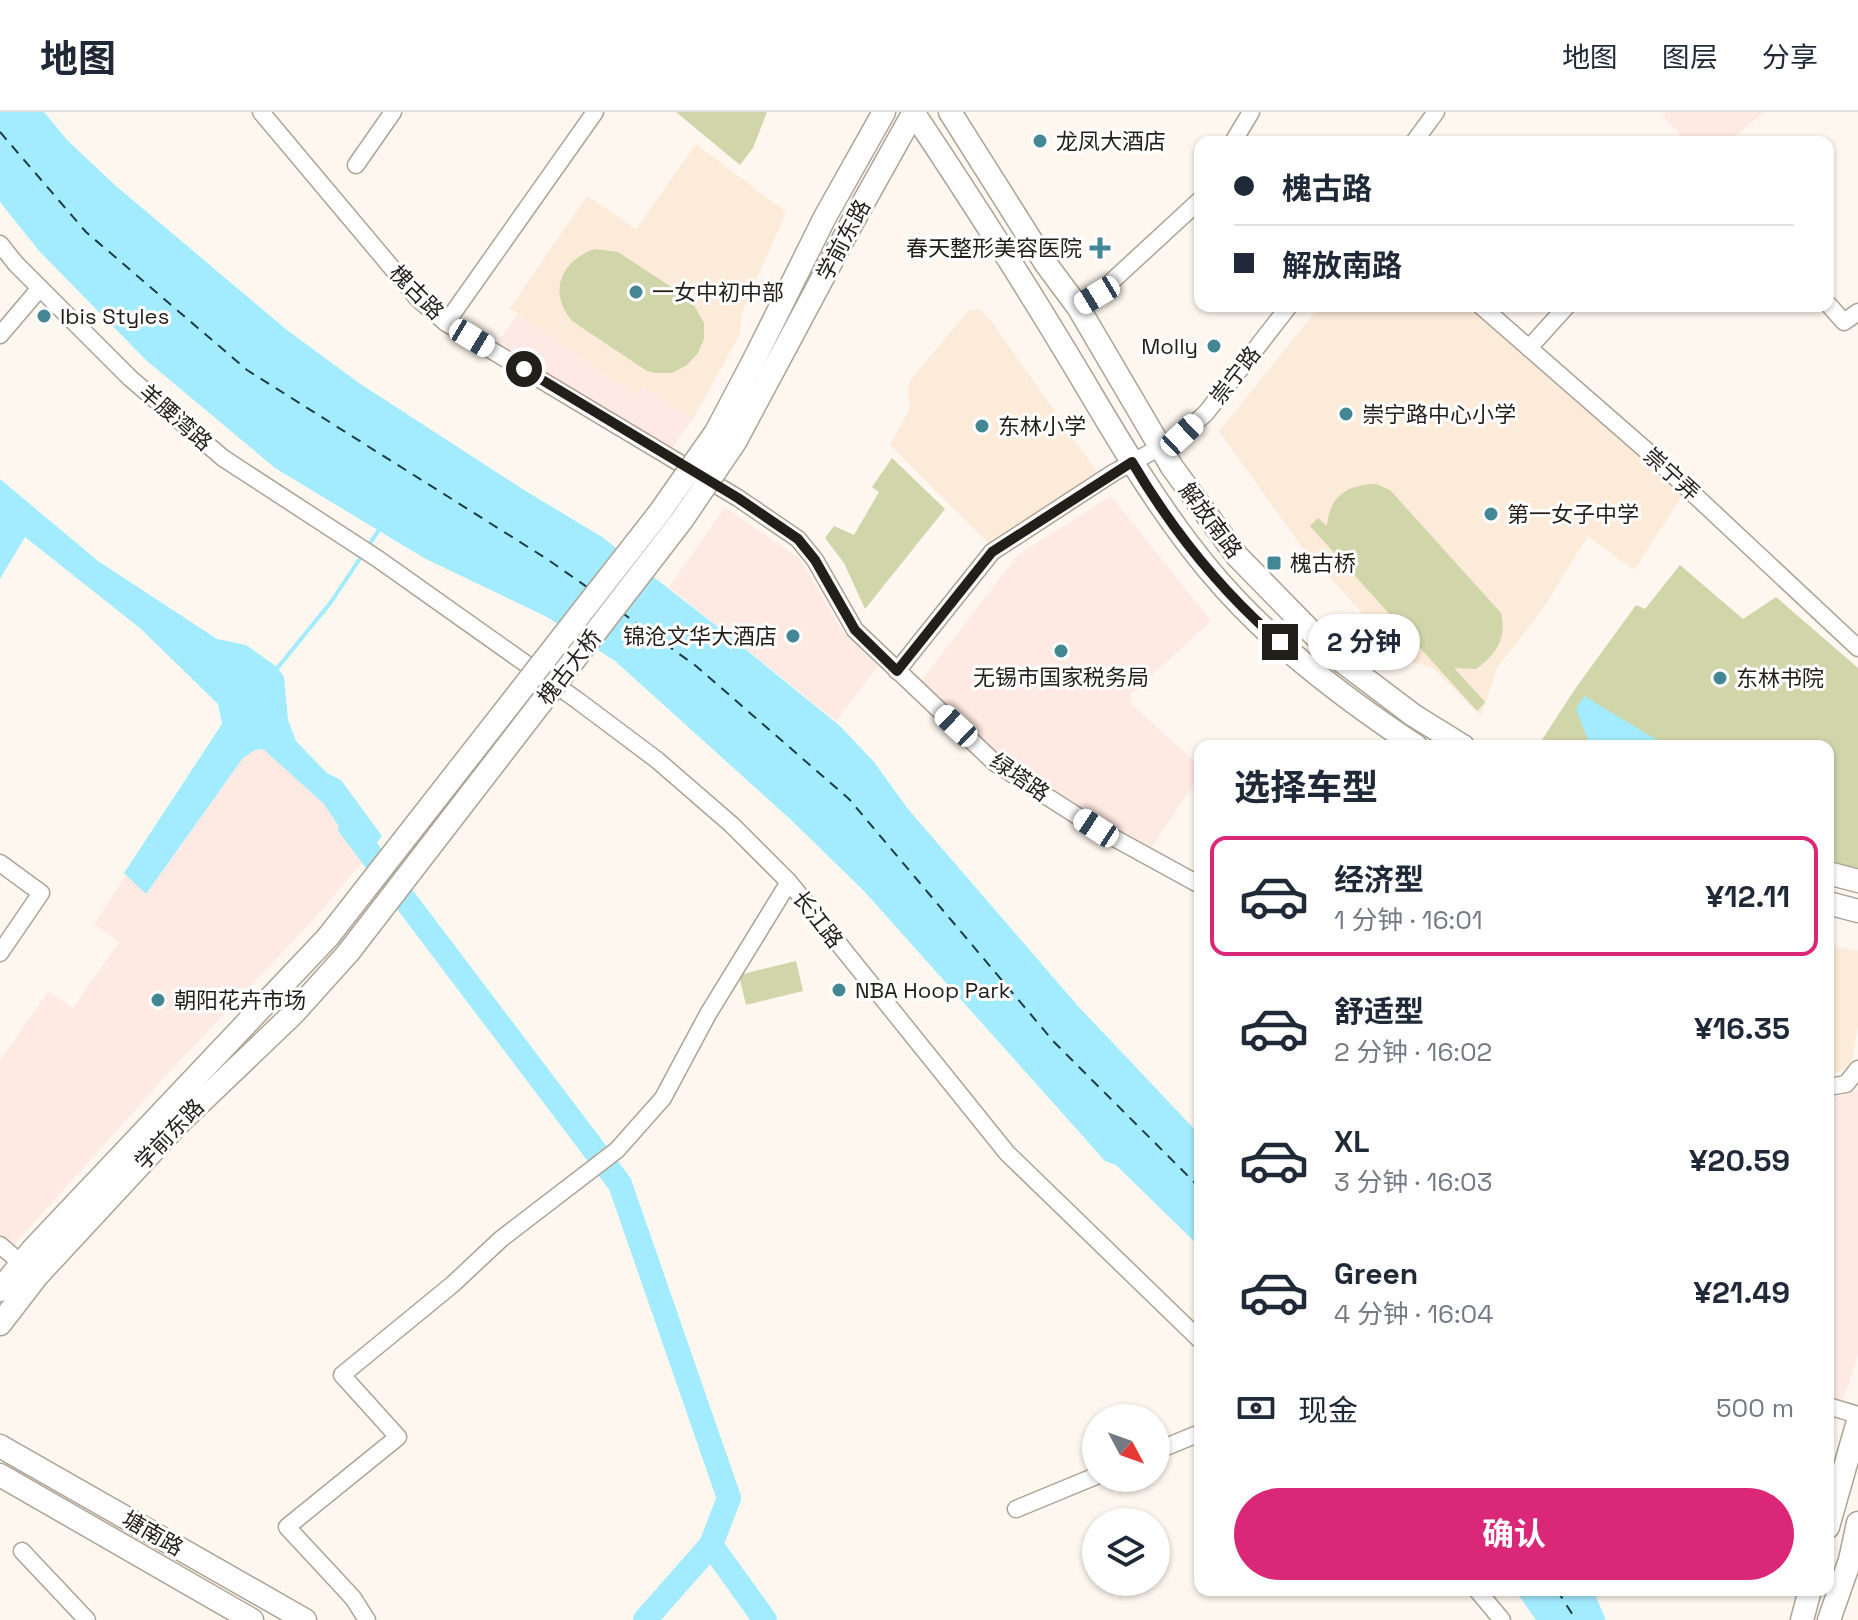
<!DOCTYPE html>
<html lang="zh">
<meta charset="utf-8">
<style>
:root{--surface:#fff;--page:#f2f2f3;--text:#1f2937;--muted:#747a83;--line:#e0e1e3;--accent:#db2777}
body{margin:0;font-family:"Space Grotesk","Noto Sans SC",sans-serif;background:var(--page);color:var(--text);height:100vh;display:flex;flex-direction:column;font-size:30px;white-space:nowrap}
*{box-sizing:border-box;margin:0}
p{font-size:26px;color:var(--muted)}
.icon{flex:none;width:44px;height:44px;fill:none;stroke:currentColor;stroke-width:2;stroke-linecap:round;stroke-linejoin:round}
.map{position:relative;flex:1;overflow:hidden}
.details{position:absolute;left:1194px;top:628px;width:640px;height:856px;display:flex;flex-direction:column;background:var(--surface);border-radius:16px;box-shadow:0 2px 6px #0004}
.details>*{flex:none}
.top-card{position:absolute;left:1194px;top:24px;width:640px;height:176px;border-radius:16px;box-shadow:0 2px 6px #0004;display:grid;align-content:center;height:176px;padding:0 40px;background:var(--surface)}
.needle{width:52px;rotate:131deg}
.fabs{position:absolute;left:1082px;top:1292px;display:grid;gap:16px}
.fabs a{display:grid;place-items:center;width:88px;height:88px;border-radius:50%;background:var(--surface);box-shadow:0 2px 6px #0004;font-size:40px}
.end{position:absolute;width:36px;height:36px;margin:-18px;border:10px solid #221e1a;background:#fff;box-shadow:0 0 0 4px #fff}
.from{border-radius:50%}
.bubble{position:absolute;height:56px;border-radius:28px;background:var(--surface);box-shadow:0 2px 6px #0004;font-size:26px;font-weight:700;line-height:56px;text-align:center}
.car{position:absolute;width:24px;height:48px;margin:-24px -12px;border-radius:10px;box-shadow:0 0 6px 2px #0007;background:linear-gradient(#fff 24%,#345 0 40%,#fff 0 76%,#345 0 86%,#fff 0)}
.top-card b{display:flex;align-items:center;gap:28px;height:76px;font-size:30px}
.top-card b+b{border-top:2px solid var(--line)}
.top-card i{width:20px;height:20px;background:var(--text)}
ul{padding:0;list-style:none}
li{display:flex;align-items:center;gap:24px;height:120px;margin:0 16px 12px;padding:0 24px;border:4px solid transparent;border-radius:16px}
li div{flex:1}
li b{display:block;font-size:30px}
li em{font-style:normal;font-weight:700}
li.selected{border-color:var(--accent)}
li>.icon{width:72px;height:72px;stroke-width:1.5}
h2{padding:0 40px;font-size:36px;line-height:96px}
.pay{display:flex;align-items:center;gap:20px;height:88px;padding:0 40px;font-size:30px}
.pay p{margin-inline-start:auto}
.button{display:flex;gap:16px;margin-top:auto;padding:16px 40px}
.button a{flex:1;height:92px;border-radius:48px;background:var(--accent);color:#fff;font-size:32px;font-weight:700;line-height:92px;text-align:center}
header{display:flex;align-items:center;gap:48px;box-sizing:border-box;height:112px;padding:0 40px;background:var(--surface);border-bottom:2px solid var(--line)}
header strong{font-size:38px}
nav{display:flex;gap:44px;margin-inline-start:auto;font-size:28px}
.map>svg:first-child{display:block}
.commercial{fill:#fee9e3}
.industrial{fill:#fee9e4}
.built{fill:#fcebd8}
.green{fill:#d0d5aa}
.water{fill:#a3ebfe}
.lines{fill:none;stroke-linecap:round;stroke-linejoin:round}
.stream{stroke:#a3ebfe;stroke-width:4}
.river{stroke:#a3ebfe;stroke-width:24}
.ferry{stroke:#1a3c45;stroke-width:2;stroke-dasharray:10 8;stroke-linecap:butt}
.minor-casing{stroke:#ada396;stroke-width:19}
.major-casing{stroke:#ada396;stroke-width:25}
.minor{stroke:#fff;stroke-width:16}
.major{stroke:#fff;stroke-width:22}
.major-bridge-casing{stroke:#ada396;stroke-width:25;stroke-linecap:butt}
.major-bridge{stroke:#fff;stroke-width:22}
.route{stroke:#221e1a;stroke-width:10}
.poi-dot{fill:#438795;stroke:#fff;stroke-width:3}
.labels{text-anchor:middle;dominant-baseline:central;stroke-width:6;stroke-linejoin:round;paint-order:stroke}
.poi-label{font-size:22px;fill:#221e1a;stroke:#fff;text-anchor:start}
.street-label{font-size:22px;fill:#221e1a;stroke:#fff}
</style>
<header>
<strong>地图</strong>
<nav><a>地图</a><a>图层</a><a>分享</a></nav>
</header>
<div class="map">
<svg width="1858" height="1508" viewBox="0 0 1858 1508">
<rect width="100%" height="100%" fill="#fdf7ef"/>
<g class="commercial">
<path d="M1666 0H1764L1729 30H1688L1662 4Z"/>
<path d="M1111 384 1211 509 1130 583 1132 593 1200 654V663L1151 736 1137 730 999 642 921 569 1018 443Z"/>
<path d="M725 395 799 446 844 521 878 554 836 609 669 475Z"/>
<path d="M263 637 323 691 363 749 314 807 172 957 12 1135 0 1124V949L48 880 73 896 119 830 94 812 126 763 147 781 243 646 255 638Z"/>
<path d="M1858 978V1243L1843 1289 1828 1284V987Z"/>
</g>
<path class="industrial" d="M518 202 636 282 642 274 693 307 672 336 497 231Z"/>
<g class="built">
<path d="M696 32 786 100 742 200 740 222 693 307 643 274 637 283 510 196 587 84 636 117Z"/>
<path d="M1320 194H1470L1683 383 1634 458 1588 424 1542 498 1497 556 1481 604 1433 556 1405 548 1301 434 1219 319Z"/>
<path d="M980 197 992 210 1097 360 989 432 890 333 910 296 908 278 911 267 969 198Z"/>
<path d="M1828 834 1858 839V913L1851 955 1838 960 1828 959Z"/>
</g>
<g class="green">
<path d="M676 0H767L753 36 740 53Z"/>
<path d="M594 137 618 140 691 188 704 211V227L698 241 687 253 672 261H656L647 259 572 209C548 180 560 150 594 137Z"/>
<path d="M892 346 945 397 865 497 844 451 825 426 834 414 854 423 879 380 872 375Z"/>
<path d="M1376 372 1390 378 1501 501C1507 526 1496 543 1476 557L1454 556 1485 590 1477 599 1310 414 1318 406 1327 414C1330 384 1346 373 1376 372Z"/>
<path d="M1680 453 1743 507 1776 485 1858 556V756L1828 749V634H1538L1575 577 1636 493 1645 497Z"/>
<path d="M796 849 803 879 746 893 739 863Z"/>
</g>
<g class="water">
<path d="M0 0H44L68 29 116 74 287 218 359 271 524 378 602 425 718 515 840 614 874 650 908 697 1078 894 1200 1023V1135L1116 1053 1105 1049 864 779 789 706 615 549 547 505 424 446 275 356 147 249 40 140 0 90Z"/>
<path d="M0 367 98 449 217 527 246 533 277 555 284 565 288 608 296 629 327 661 341 668 382 724 363 749 323 691 263 637 255 638 243 646 146 782 124 761 222 612 218 592 141 517 25 425 0 467Z"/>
<path d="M1584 584 1662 631 1668 634 1594 632 1588 628 1576 597Z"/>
<path d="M1515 1478H1593L1606 1508H1536Z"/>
</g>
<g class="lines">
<g class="stream">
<path d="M368 434 381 415"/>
<path d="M275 559 331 490 363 442"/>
</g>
<g class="river">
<path d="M350 715 620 1072 729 1386 711 1433 765 1508"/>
<path d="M645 1508 711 1433"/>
</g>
<g class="ferry">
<path d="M0 20 86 120 247 258 547 447 587 475"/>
<path d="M621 500 696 554 849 687 1054 930 1200 1076"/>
<path d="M1557 1478 1576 1508"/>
</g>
<g class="minor-casing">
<g id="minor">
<path d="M261 0 418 187 446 211 738 386 798 427 815 448 855 518 995 651 1096 716 1200 773"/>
<path d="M1233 30 1251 0"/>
<path d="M1414 30 1436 0"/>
<path d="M356 53 393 0"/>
<path d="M0 132 16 152 130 266 223 346 378 447 577 588 657 648 732 713 789 770 1007 1041 1200 1228"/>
<path d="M1828 192 1844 210 1858 200"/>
<path d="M1481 194 1655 346 1858 536"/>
<path d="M1078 195 1097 183 1200 88"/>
<path d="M446 211 595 0"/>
<path d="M0 223 40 176"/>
<path d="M1529 236 1567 194"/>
<path d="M897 559 992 440 1113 361 1182 323 1206 301 1289 194"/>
<path d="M0 751 41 781 0 841"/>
<path d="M1828 975 1846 972 1858 957"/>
<path d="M0 1133 21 1151"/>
<path d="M1828 1294 1858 1303"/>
<path d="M1156 1339 1200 1321"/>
<path d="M1016 1397 1096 1364"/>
<path d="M22 1439 87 1508"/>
<path d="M1477 1478 1502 1508"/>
<path d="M367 1508 353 1486 287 1415 398 1325 342 1263 453 1172 501 1127 617 1038 663 986 708 902 789 770"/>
</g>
</g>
<g class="major-casing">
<g id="major">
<path d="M913 0C967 81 1019 162 1069 245 1113 318 1154 392 1209 458 1266 527 1341 584 1416 634"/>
<path d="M950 0 1046 152 1078 195 1172 355 1237 444 1335 544 1413 603 1463 634"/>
<path d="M755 246 825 105 884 0"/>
<path d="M774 257 852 111 914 0"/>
<path d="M1828 761 1858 769"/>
<path d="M1828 791 1858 799"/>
<path d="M0 1178 33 1137 328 825"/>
<path d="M0 1212 37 1164 178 1012 294 901 348 841"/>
<path d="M0 1334 305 1508"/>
<path d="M0 1363 252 1508"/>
<path d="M1828 1415 1858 1309"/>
<path d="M1802 1508 1810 1478"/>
<path d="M1829 1508 1850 1448 1858 1411"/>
</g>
</g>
<use href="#minor" class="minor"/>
<use href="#major" class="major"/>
<g class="major-bridge-casing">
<g id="major-bridge">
<path d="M328 825 660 400 716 320 755 246"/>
<path d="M348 841 682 408 735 330 774 257"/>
</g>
</g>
<use href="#major-bridge" class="major-bridge"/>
</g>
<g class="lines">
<path class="route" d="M524 257 738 386 798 427 815 448 855 518 897 559 992 440 1132 350C1171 416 1222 480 1280 530"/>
</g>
<g class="poi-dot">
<circle cx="1040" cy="29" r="8"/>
<path d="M1096 124h8v8h8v8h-8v8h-8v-8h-8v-8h8z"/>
<circle cx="636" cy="180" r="8"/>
<circle cx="44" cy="204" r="8"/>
<circle cx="1214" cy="234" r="8"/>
<circle cx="1346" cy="302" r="8"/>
<circle cx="982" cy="314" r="8"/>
<circle cx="1491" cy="402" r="8"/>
<rect x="1266" y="443" width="16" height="16" rx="4"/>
<circle cx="793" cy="524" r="8"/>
<circle cx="1061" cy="539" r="8"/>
<circle cx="1720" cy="566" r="8"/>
<circle cx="839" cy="878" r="8"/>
<circle cx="158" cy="888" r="8"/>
</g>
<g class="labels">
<g class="poi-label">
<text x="1056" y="29">龙凤大酒店</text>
<text x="1082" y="136" text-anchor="end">春天整形美容医院</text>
<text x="652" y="180">一女中初中部</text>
<text x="60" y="204">Ibis Styles</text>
<text x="1198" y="234" text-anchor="end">Molly</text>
<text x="1362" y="302">崇宁路中心小学</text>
<text x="998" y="314">东林小学</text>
<text x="1507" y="402">第一女子中学</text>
<text x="1290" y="451">槐古桥</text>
<text x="777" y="524" text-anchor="end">锦沧文华大酒店</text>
<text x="1061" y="565" text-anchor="middle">无锡市国家税务局</text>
<text x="1736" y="566">东林书院</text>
<text x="855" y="878">NBA Hoop Park</text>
<text x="174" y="888">朝阳花卉市场</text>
</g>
<g class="street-label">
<text transform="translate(843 128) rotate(-62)">学前东路</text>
<text transform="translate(417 180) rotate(45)">槐古路</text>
<text transform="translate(1235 263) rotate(-52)">崇宁路</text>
<text transform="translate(176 305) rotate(41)">羊腰湾路</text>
<text transform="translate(1672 362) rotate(42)">崇宁弄</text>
<text transform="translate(1211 408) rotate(53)">解放南路</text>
<text transform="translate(569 555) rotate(-52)">槐古大桥</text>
<text transform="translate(1020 665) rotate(35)">绿塔路</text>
<text transform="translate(818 807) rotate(52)">长江路</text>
<text transform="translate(169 1022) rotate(-46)">学前东路</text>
<text transform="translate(153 1421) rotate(30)">塘南路</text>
</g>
</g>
</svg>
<div class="fabs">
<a><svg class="needle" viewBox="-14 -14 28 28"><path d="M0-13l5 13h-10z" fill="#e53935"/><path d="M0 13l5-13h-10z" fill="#747a83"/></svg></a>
<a><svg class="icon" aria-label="layers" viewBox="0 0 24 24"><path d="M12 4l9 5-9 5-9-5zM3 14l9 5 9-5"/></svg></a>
</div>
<i class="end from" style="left:524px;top:257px"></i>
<i class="end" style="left:1280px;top:530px"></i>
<div class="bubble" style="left:1308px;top:502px;width:112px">2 分钟</div>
<i class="car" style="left:1097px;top:183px;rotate:239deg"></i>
<i class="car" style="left:472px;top:226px;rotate:121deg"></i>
<i class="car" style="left:1182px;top:323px;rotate:47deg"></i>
<i class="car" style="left:956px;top:614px;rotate:313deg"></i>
<i class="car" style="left:1096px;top:716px;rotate:303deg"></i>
<div class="top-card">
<b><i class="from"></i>槐古路</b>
<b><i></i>解放南路</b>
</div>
<section class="details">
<h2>选择车型</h2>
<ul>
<li class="selected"><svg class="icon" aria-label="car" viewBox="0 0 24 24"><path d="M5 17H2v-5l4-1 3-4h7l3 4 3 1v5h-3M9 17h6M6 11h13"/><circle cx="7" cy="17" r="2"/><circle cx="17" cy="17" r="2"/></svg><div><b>经济型</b><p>1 分钟 · 16:01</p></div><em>¥12.11</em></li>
<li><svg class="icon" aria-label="car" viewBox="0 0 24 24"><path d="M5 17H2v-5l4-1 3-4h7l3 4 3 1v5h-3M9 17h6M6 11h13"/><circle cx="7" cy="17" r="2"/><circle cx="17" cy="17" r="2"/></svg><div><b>舒适型</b><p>2 分钟 · 16:02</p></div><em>¥16.35</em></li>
<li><svg class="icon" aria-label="car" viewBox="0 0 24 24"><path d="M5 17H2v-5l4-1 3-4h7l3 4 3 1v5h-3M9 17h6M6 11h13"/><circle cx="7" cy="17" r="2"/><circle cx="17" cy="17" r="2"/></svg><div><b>XL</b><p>3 分钟 · 16:03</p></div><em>¥20.59</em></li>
<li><svg class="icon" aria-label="car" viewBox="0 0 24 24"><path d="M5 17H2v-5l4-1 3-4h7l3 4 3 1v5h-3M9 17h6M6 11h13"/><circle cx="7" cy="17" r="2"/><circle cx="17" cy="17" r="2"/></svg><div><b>Green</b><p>4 分钟 · 16:04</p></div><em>¥21.49</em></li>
</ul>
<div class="pay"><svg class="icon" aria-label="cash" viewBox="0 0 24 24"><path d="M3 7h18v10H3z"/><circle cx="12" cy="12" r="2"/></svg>现金<p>500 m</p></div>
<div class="button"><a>确认</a></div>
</section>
</div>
